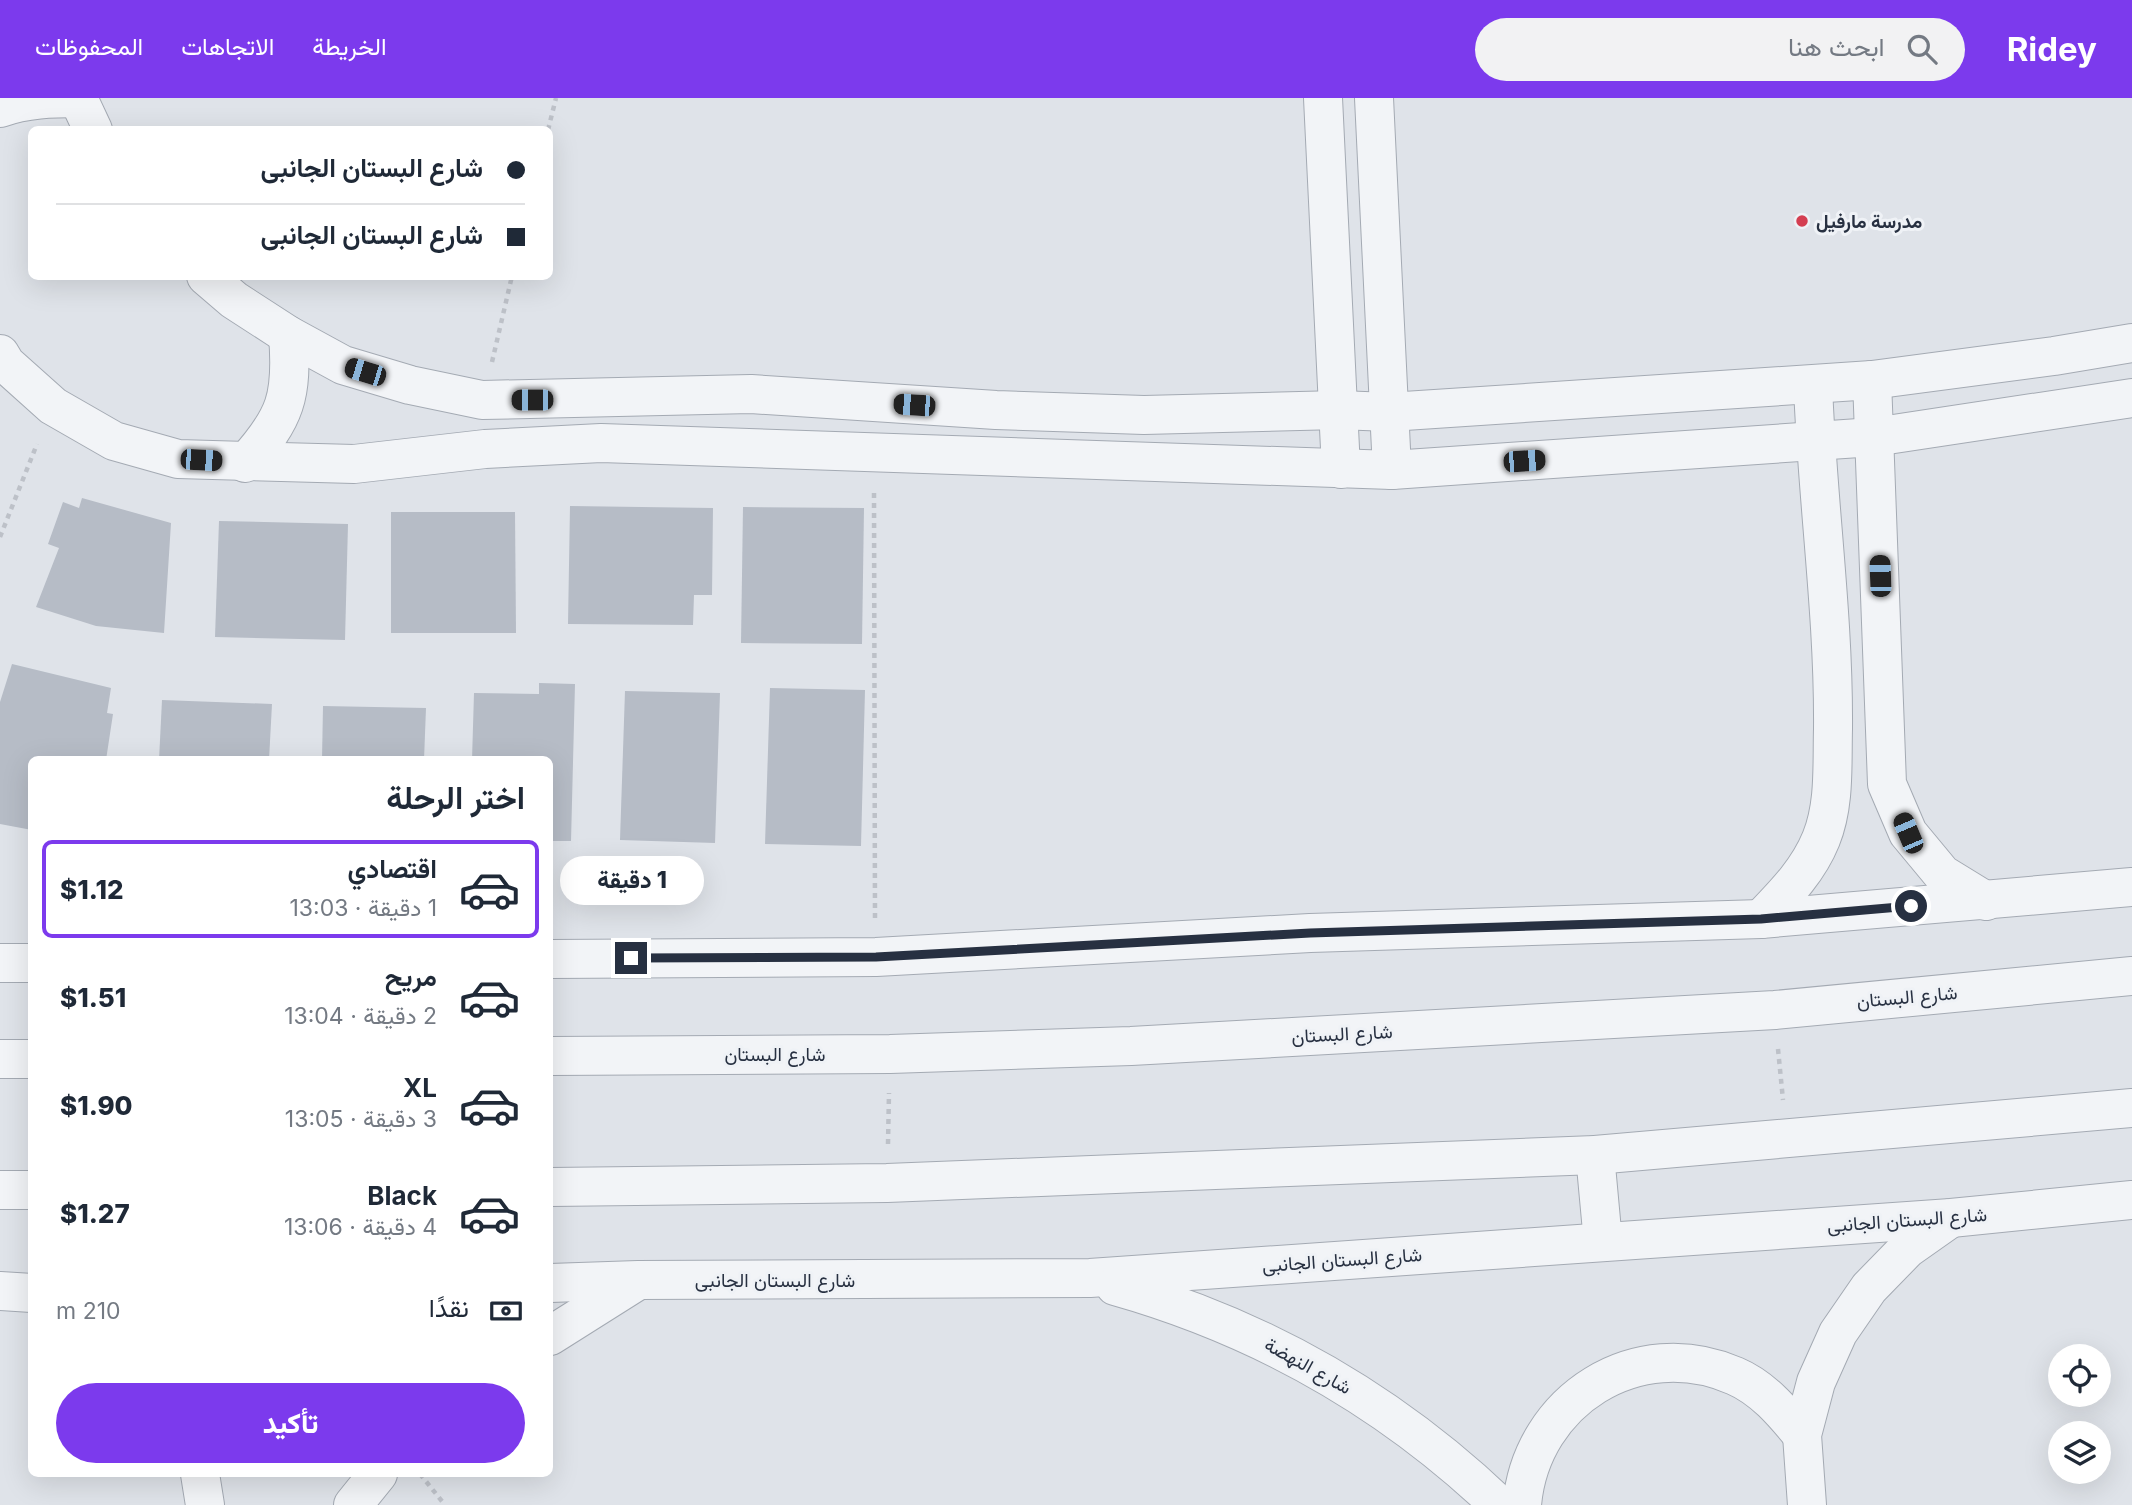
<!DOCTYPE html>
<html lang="ar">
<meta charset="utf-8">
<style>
:root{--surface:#fff;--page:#f2f2f3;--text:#1f2937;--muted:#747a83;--line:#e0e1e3;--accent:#7c3aed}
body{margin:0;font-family:Inter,Vazirmatn,sans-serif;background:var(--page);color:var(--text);direction:rtl;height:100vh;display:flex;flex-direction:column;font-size:26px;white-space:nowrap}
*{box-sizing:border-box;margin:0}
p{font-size:23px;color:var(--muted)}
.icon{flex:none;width:38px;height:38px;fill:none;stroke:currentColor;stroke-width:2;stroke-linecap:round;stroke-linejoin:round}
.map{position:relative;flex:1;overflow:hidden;direction:ltr}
.sheet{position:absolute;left:28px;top:658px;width:525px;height:721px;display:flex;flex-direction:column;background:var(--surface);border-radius:10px;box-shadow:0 7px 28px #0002;direction:rtl}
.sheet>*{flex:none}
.top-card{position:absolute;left:28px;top:28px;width:525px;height:154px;border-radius:10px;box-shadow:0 7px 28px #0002;direction:rtl;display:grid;align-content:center;height:154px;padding:0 28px;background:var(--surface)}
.controls{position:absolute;left:2048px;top:1246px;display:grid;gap:14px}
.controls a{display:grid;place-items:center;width:63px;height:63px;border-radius:50%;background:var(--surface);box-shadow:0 7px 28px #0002;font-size:35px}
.end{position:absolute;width:32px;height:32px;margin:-16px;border:9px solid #273041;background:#fff;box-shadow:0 0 0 4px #fff}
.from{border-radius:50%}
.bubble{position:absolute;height:49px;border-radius:24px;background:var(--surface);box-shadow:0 7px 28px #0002;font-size:23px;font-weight:800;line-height:49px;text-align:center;direction:rtl}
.car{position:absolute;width:21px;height:42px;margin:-21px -10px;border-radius:9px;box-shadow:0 0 5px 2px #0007;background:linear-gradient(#222 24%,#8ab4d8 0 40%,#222 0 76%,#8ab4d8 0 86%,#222 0)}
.top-card b{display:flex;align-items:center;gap:24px;height:66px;font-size:26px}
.top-card b+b{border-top:2px solid var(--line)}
.top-card i{width:18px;height:18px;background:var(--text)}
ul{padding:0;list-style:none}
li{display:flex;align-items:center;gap:21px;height:98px;margin:0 14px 10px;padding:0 14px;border:4px solid transparent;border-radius:10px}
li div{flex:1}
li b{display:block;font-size:26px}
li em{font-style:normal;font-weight:800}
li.current{border-color:var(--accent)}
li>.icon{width:63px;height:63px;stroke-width:1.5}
h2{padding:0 28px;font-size:32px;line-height:84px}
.pay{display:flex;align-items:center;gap:18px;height:77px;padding:0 28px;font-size:26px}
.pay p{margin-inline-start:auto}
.button{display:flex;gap:14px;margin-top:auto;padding:14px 28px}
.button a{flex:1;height:80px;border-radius:42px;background:var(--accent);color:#fff;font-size:28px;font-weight:800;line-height:80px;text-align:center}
header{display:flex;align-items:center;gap:42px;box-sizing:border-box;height:98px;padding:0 35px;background:var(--accent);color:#fff}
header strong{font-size:33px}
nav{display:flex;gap:38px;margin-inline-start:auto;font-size:24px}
.search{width:490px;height:63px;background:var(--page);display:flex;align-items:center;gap:18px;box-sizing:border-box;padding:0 24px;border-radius:38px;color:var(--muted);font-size:26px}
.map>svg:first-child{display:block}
.building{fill:#b6bcc6}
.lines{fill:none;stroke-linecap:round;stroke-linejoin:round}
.minor-casing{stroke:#a4aab3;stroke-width:40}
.tertiary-casing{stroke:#a4aab3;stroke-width:40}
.path{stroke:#bdc1c8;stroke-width:4.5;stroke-dasharray:5 5;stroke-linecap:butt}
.minor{stroke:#f2f4f7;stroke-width:38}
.tertiary{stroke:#f2f4f7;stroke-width:38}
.route{stroke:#273041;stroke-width:9}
.poi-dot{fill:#d43e51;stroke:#eff2f6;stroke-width:2.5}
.labels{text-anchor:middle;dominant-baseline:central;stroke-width:6;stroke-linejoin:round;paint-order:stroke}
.poi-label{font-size:19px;font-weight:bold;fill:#273041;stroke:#eff2f6;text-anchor:start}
.street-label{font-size:19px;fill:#273041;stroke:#eff2f6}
</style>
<header>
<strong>Ridey</strong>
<div class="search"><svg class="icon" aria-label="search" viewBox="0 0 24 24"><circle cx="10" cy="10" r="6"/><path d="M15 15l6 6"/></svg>ابحث هنا</div>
<nav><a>الخريطة</a><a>الاتجاهات</a><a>المحفوظات</a></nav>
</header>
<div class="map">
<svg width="2132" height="1407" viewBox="0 0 2132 1407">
<rect width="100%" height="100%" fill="#dfe3e9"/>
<g class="building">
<path d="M82 400 171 425 164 535 96 528 36 509 59 450 48 446 63 404 79 410Z"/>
<path d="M570 408 713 410 712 497H694L693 527 568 526Z"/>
<path d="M743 409 864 410 862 546 741 545Z"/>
<path d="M391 414H515L516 535H391Z"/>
<path d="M219 423 348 426 345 542 215 539Z"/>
<path d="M12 566 111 590 107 615 113 616 106 662H32V732L0 726V604Z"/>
<path d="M539 585 575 586 571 743H550V662H472L474 595 539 596Z"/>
<path d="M770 590 865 592 861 748 765 746Z"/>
<path d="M625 593 720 595 715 745 620 742Z"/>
<path d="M162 602 272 606 269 662H159Z"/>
<path d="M323 608 426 610 424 662H322Z"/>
</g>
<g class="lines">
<g class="minor-casing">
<g id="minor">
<path d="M78 0 93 32"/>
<path d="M1323 0 1341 371"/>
<path d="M1374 0 1392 372"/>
<path d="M0 10C26 1 52 0 79 0"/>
<path d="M206 178 234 202 288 237 343 267 410 287 482 302 751 296 996 312 1144 317 1339 312 1389 314 1872 282 2054 258 2132 245"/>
<path d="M0 256 6 266 53 308 114 343 178 361 354 366 485 351 601 345 1392 372 1874 339 2132 300"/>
<path d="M1872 282 1887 686 1908 735 1942 776 1986 803"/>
<path d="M245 365C286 320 293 298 288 237"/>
<path d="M1761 821C1785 796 1808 773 1821 741 1835 707 1832 667 1833 631 1834 516 1817 401 1813 287"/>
<path d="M550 861 876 859 1310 835 1761 821 2132 789"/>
<path d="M0 865H32"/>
<path d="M550 1185 638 1182 1090 1180 1951 1120 2132 1102"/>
<path d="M1115 1188C1260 1229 1390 1303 1499 1407"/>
<path d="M0 1193 32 1195"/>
<path d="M550 1238 634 1185"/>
<path d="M200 1376 205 1407"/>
<path d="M353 1407 378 1376"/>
<path d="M1522 1407C1531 1302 1637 1235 1735 1278 1763 1290 1783 1314 1802 1337"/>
<path d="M1807 1407 1802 1337 1816 1284 1838 1235 1869 1190 1907 1151 1951 1120"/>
</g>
</g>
<g class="tertiary-casing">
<g id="tertiary">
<path d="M550 958 890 956 1131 948 1775 912 2132 878"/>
<path d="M0 961H32"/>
<path d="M1595 1057 1603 1144"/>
<path d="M550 1089 887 1085 1595 1057 2132 1010"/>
<path d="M0 1092H32"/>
</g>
</g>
<g class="path">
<path d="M548 32 556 0"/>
<path d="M492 264 512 178"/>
<path d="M874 395 875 820"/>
<path d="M0 439 37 346"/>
<path d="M1778 951 1783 1002"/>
<path d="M888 1046 889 995"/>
<path d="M420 1376 445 1407"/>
</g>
<use href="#minor" class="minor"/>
<use href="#tertiary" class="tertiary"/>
</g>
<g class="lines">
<path class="route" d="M631 860 876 859 1310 835 1761 821 1911 808"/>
</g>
<circle class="poi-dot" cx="1802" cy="123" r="7"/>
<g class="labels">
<g class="poi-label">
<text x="1816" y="123">مدرسة مارفيل</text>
</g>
<g class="street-label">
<text transform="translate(1907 899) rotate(-5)">شارع البستان</text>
<text transform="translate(1342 936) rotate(-3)">شارع البستان</text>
<text x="775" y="956">شارع البستان</text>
<text transform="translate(1907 1122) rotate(-4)">شارع البستان الجانبى</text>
<text transform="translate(1342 1162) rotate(-4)">شارع البستان الجانبى</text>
<text x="775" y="1182">شارع البستان الجانبى</text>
<text transform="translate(1308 1268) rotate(29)">شارع النهضة</text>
</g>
</g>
</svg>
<div class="controls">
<a><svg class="icon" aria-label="locate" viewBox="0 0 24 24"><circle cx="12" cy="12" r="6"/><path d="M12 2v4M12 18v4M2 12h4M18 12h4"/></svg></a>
<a><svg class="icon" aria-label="layers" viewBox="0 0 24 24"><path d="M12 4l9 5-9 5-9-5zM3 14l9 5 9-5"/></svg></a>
</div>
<i class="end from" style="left:1911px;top:808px"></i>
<i class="end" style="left:631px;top:860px"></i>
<div class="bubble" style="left:560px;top:758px;width:144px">1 دقيقة</div>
<i class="car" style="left:365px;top:274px;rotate:287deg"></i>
<i class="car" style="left:532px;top:302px;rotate:270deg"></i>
<i class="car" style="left:914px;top:307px;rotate:274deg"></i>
<i class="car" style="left:201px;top:362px;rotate:93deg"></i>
<i class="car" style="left:1524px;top:363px;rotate:86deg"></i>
<i class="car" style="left:1880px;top:478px;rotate:358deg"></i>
<i class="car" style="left:1908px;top:735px;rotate:337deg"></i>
<div class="top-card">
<b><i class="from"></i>شارع البستان الجانبى</b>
<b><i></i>شارع البستان الجانبى</b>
</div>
<section class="sheet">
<h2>اختر الرحلة</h2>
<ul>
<li class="current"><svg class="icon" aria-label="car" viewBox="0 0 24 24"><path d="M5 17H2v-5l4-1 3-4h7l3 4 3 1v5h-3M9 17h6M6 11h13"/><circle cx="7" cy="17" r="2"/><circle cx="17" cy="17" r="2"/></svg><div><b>اقتصادي</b><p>1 دقيقة · 13:03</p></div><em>$1.12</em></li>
<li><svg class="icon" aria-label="car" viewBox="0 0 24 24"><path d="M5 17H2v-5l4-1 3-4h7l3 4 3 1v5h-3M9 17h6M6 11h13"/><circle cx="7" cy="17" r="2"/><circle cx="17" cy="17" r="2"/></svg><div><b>مريح</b><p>2 دقيقة · 13:04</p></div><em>$1.51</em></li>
<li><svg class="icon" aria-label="car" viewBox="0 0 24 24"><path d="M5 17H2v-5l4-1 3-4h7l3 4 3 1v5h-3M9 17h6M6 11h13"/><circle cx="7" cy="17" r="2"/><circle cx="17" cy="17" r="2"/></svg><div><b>XL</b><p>3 دقيقة · 13:05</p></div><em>$1.90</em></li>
<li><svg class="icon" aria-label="car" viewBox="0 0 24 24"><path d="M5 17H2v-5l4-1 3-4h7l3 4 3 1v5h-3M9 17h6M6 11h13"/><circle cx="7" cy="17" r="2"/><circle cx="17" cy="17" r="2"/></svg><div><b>Black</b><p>4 دقيقة · 13:06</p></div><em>$1.27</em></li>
</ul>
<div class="pay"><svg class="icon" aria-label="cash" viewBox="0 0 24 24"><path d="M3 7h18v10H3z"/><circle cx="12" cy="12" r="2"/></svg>نقدًا<p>210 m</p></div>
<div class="button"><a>تأكيد</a></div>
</section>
</div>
